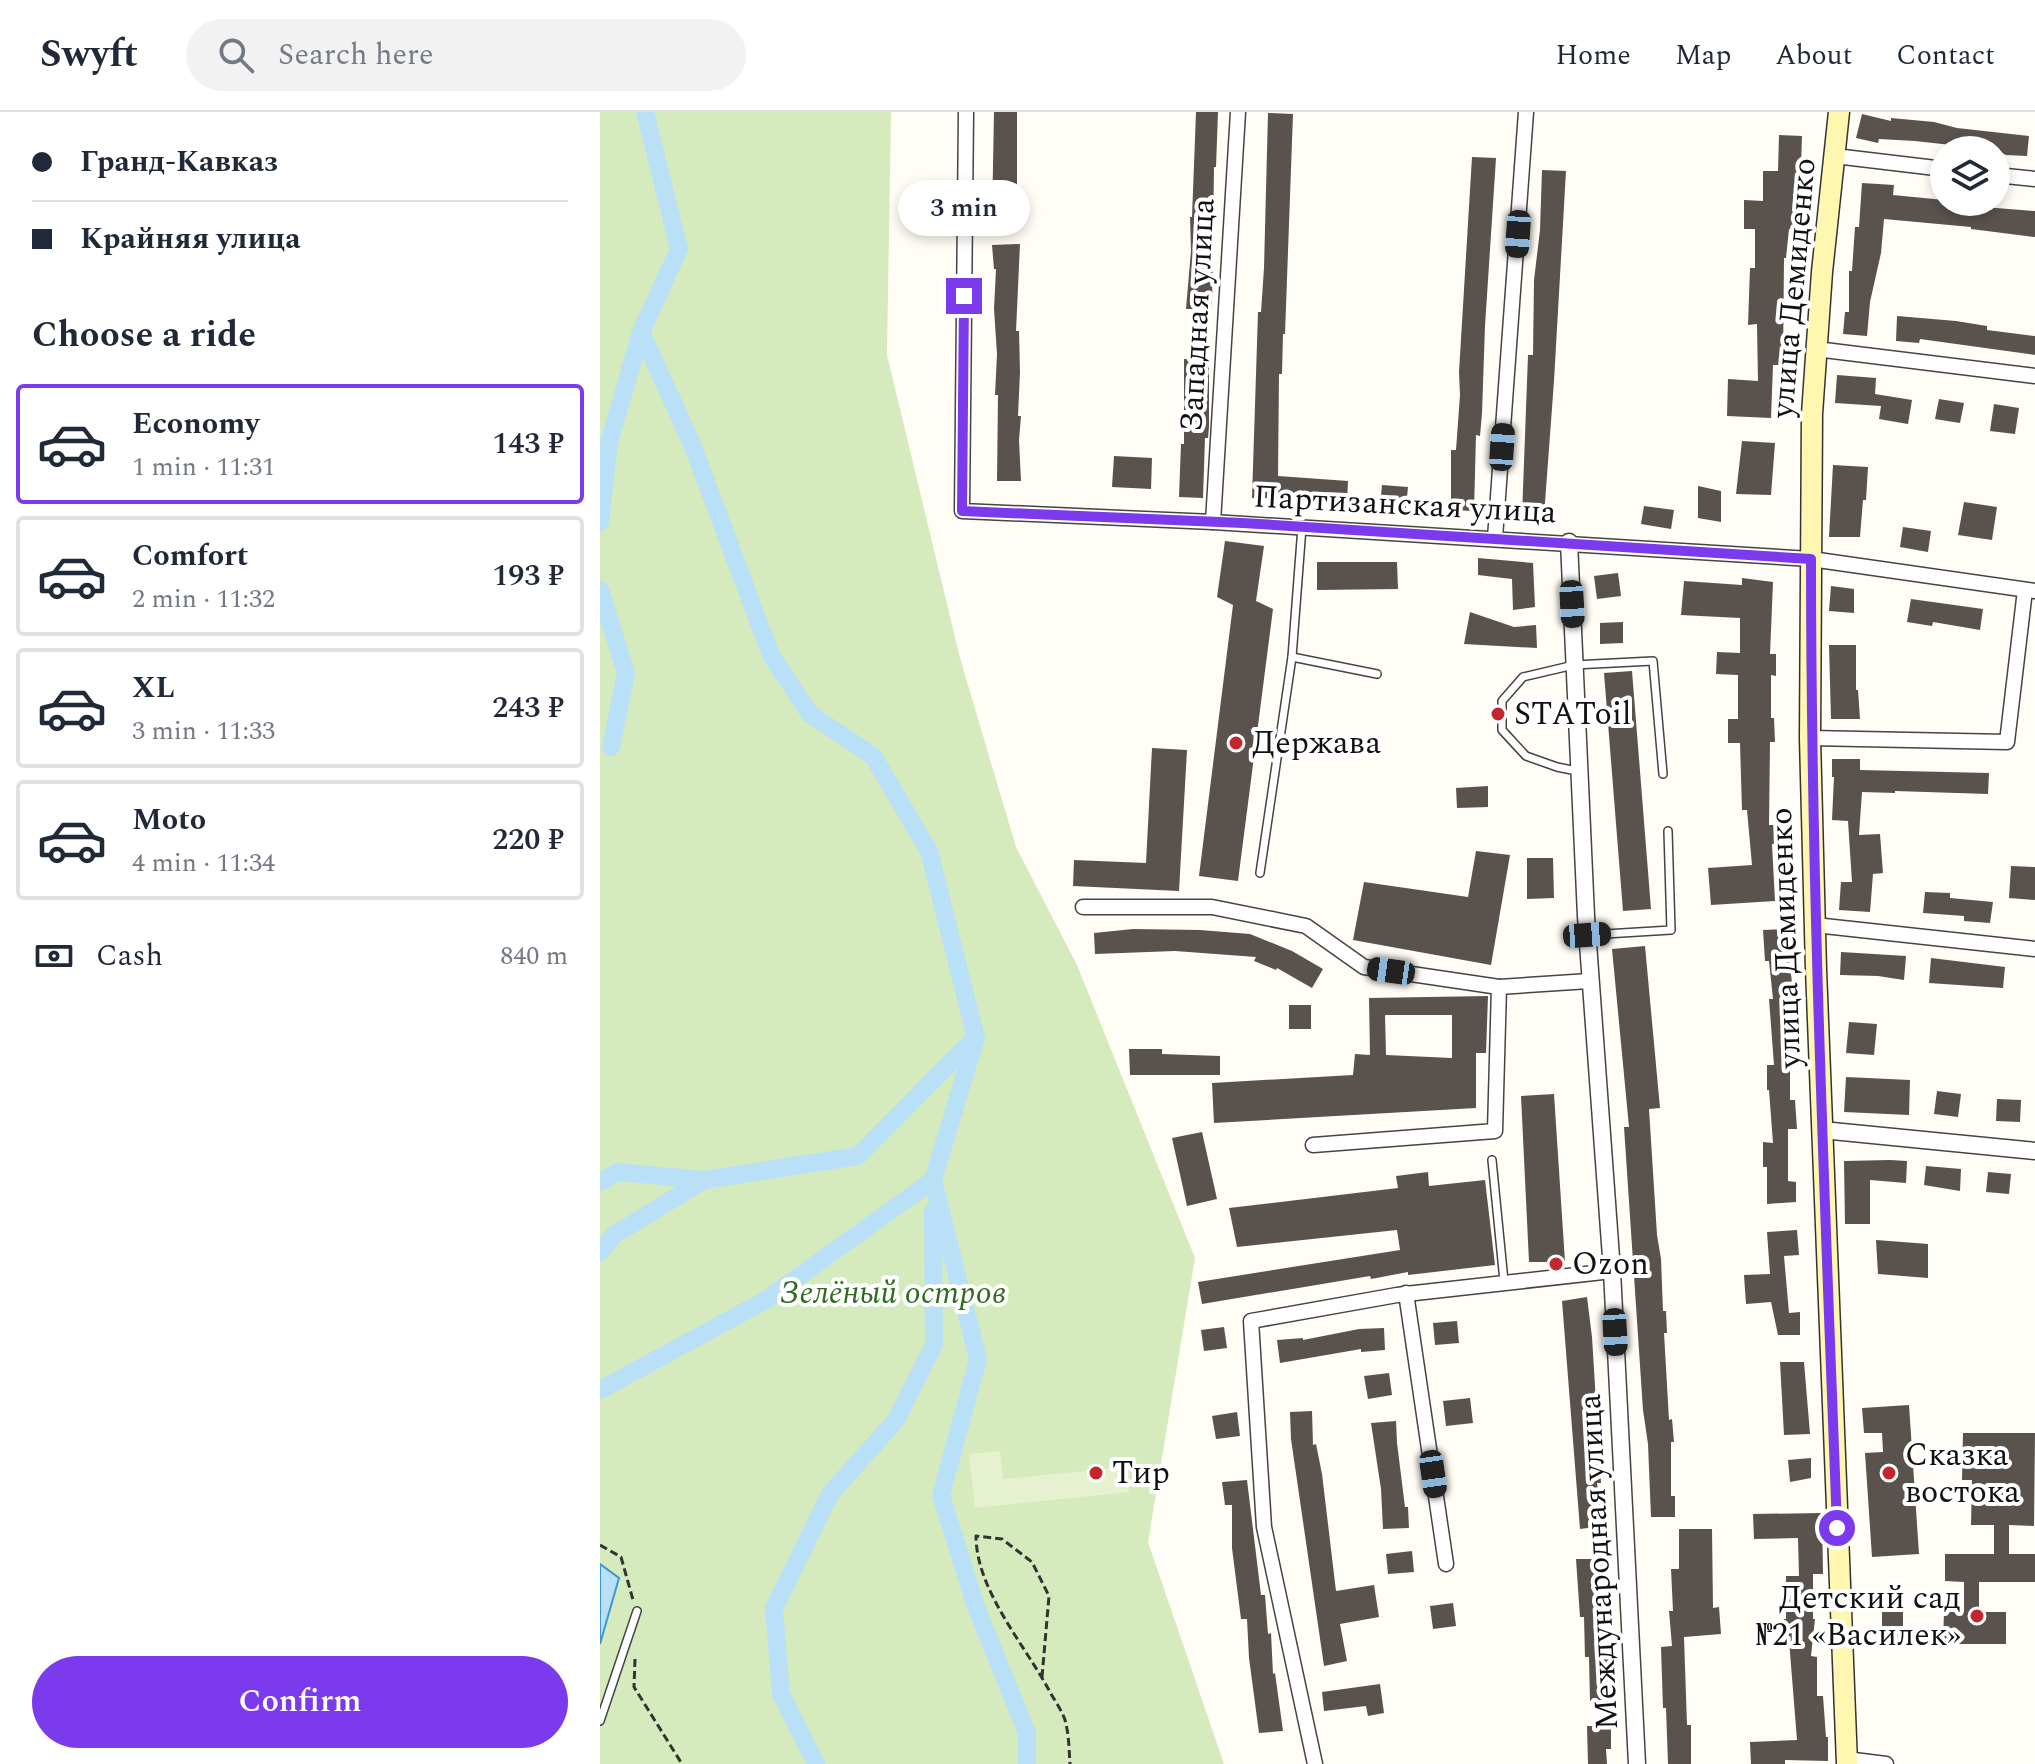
<!DOCTYPE html>
<meta charset="utf-8">
<style>
:root{--surface:#fff;--page:#f2f2f3;--text:#1f2937;--muted:#747a83;--line:#e0e1e3;--accent:#7c3aed}
body{margin:0;font-family:Spectral,serif;background:var(--page);color:var(--text);height:100vh;display:flex;flex-direction:column;font-size:30px;white-space:nowrap}
*{box-sizing:border-box;margin:0}
p{font-size:26px;color:var(--muted)}
.icon{flex:none;width:44px;height:44px;fill:none;stroke:currentColor;stroke-width:2;stroke-linecap:round;stroke-linejoin:round}
.map{position:relative;flex:1;overflow:hidden}
.panel{display:flex;flex-direction:column;background:var(--surface);width:600px}
.panel>*{flex:none}
.hud{display:grid;align-content:center;height:176px;padding:0 32px;background:var(--surface)}
.controls{position:absolute;left:1330px;top:24px;display:grid;gap:16px}
.controls a{display:grid;place-items:center;width:80px;height:80px;border-radius:50%;background:var(--surface);box-shadow:0 4px 12px #0003;font-size:40px}
.end{position:absolute;width:36px;height:36px;margin:-18px;border:10px solid #7c3aed;background:#fff;box-shadow:0 0 0 4px #fff}
.from{border-radius:50%}
.bubble{position:absolute;height:56px;border-radius:28px;background:var(--surface);box-shadow:0 4px 12px #0003;font-size:26px;font-weight:600;line-height:56px;text-align:center}
.car{position:absolute;width:24px;height:48px;margin:-24px -12px;border-radius:10px;box-shadow:0 0 6px 2px #0007;background:linear-gradient(#222 24%,#8ab4d8 0 40%,#222 0 76%,#8ab4d8 0 86%,#222 0)}
.hud b{display:flex;align-items:center;gap:28px;height:76px;font-size:30px}
.hud b+b{border-top:2px solid var(--line)}
.hud i{width:20px;height:20px;background:var(--text)}
ul{padding:0;list-style:none}
li{display:flex;align-items:center;gap:24px;height:120px;margin:0 16px 12px;padding:0 16px;border:4px solid var(--line);border-radius:8px}
li div{flex:1}
li b{display:block;font-size:30px}
li em{font-style:normal;font-weight:600}
li.current{border-color:var(--accent)}
li>.icon{width:72px;height:72px;stroke-width:1.5}
h2{padding:0 32px;font-size:36px;line-height:96px}
.pay{display:flex;align-items:center;gap:20px;height:88px;padding:0 32px;font-size:30px}
.pay p{margin-inline-start:auto}
.primary-button{display:flex;gap:16px;margin-top:auto;padding:16px 32px}
.primary-button a{flex:1;height:92px;border-radius:48px;background:var(--accent);color:#fff;font-size:32px;font-weight:600;line-height:92px;text-align:center}
header{display:flex;align-items:center;gap:48px;box-sizing:border-box;height:112px;padding:0 40px;background:var(--surface);border-bottom:2px solid var(--line)}
header strong{font-size:38px}
nav{display:flex;gap:44px;margin-inline-start:auto;font-size:28px}
.search{width:560px;height:72px;background:var(--page);display:flex;align-items:center;gap:20px;box-sizing:border-box;padding:0 28px;border-radius:44px;color:var(--muted);font-size:30px}
main{display:flex;flex:1;min-height:0}
.map>svg:first-child{display:block}
.green{fill:#d5ebbd}
.pitch{fill:#e6f2cf}
.water{fill:#b9e0f7;stroke:#3f96cf;stroke-width:2}
.lines{fill:none;stroke-linecap:round;stroke-linejoin:round}
.canal{stroke:#b9e0f7;stroke-width:18}
.building{fill:#5a524d;fill-rule:evenodd}
.service-casing{stroke:#444;stroke-width:10}
.minor-casing{stroke:#444;stroke-width:17}
.tertiary-casing{stroke:#444;stroke-width:19}
.secondary-casing{stroke:#333;stroke-width:23}
.path{stroke:#333;stroke-width:3;stroke-dasharray:8 4;stroke-linecap:butt}
.service{stroke:#fff;stroke-width:7}
.minor{stroke:#fff;stroke-width:14}
.tertiary{stroke:#fff;stroke-width:16}
.secondary{stroke:#fff6b0;stroke-width:20}
.route{stroke:#7c3aed;stroke-width:10}
.poi-dot{fill:#c4262e;stroke:#fff;stroke-width:3}
.labels{text-anchor:middle;dominant-baseline:central;stroke-width:8;stroke-linejoin:round;paint-order:stroke}
.street-label{font-size:32px;fill:#111;stroke:#fff}
.poi-label{font-size:32px;fill:#111;stroke:#fff;text-anchor:start}
.park-label{font-size:32px;font-style:italic;fill:#2f6b1f;stroke:#fff}
</style>
<header>
<strong>Swyft</strong>
<div class="search"><svg class="icon" aria-label="search" viewBox="0 0 24 24"><circle cx="10" cy="10" r="6"/><path d="M15 15l6 6"/></svg>Search here</div>
<nav><a>Home</a><a>Map</a><a>About</a><a>Contact</a></nav>
</header>
<main>
<section class="panel">
<div class="hud">
<b><i class="from"></i>Гранд-Кавказ</b>
<b><i></i>Крайняя улица</b>
</div>
<h2>Choose a ride</h2>
<ul>
<li class="current"><svg class="icon" aria-label="car" viewBox="0 0 24 24"><path d="M5 17H2v-5l4-1 3-4h7l3 4 3 1v5h-3M9 17h6M6 11h13"/><circle cx="7" cy="17" r="2"/><circle cx="17" cy="17" r="2"/></svg><div><b>Economy</b><p>1 min · 11:31</p></div><em>143 ₽</em></li>
<li><svg class="icon" aria-label="car" viewBox="0 0 24 24"><path d="M5 17H2v-5l4-1 3-4h7l3 4 3 1v5h-3M9 17h6M6 11h13"/><circle cx="7" cy="17" r="2"/><circle cx="17" cy="17" r="2"/></svg><div><b>Comfort</b><p>2 min · 11:32</p></div><em>193 ₽</em></li>
<li><svg class="icon" aria-label="car" viewBox="0 0 24 24"><path d="M5 17H2v-5l4-1 3-4h7l3 4 3 1v5h-3M9 17h6M6 11h13"/><circle cx="7" cy="17" r="2"/><circle cx="17" cy="17" r="2"/></svg><div><b>XL</b><p>3 min · 11:33</p></div><em>243 ₽</em></li>
<li><svg class="icon" aria-label="car" viewBox="0 0 24 24"><path d="M5 17H2v-5l4-1 3-4h7l3 4 3 1v5h-3M9 17h6M6 11h13"/><circle cx="7" cy="17" r="2"/><circle cx="17" cy="17" r="2"/></svg><div><b>Moto</b><p>4 min · 11:34</p></div><em>220 ₽</em></li>
</ul>
<div class="pay"><svg class="icon" aria-label="cash" viewBox="0 0 24 24"><path d="M3 7h18v10H3z"/><circle cx="12" cy="12" r="2"/></svg>Cash<p>840 m</p></div>
<div class="primary-button"><a>Confirm</a></div>
</section>
<div class="map">
<svg width="1435" height="1652" viewBox="0 0 1435 1652">
<rect width="100%" height="100%" fill="#fffdf5"/>
<path class="green" d="M0 0H291L287 243 360 546 416 735 477 853 595 1146 548 1430 624 1652H0Z"/>
<path class="pitch" d="M400 1339 403 1367 526 1355 529 1380 375 1396 369 1342Z"/>
<path class="water" d="M0 1452 19 1466 0 1532Z"/>
<g class="lines">
<g class="canal">
<path d="M45 0 79 137 41 220 92 332 171 543 210 602 273 644 329 739 376 926 333 1068 378 1247 341 1383 376 1495 427 1621V1652"/>
<path d="M0 410 9 331 41 220"/>
<path d="M0 478 26 561 11 635"/>
<path d="M0 1070 18 1060 104 1068"/>
<path d="M0 1140 14 1123 104 1068 258 1044 372 929"/>
<path d="M0 1278 166 1188 333 1068"/>
<path d="M216 1652 181 1582 174 1496 230 1382 296 1308 334 1233 333 1099"/>
</g>
</g>
<g class="building">
<path d="M394 0H417V109H392Z"/>
<path d="M596 0H618L616 55H614L612 197H586L591 139 590 105H592Z"/>
<path d="M668 1 693 2 685 222H683L682 262H679L678 364 748 369 747 391H724V387L652 386 658 200H661L664 156Z"/>
<path d="M1262 2 1291 9V6L1334 10 1357 16 1429 24 1427 44 1406 43 1396 38 1315 29 1279 27 1278 31 1256 26Z"/>
<path d="M1179 23 1202 24 1200 82H1193L1198 117H1189L1186 146H1184L1183 253H1173L1171 306 1127 304 1128 267 1158 269 1157 212 1148 213 1150 156H1155V117H1144V88L1163 89V59H1178Z"/>
<path d="M872 45 896 46 885 214 882 301 880 324 876 323 874 399 851 398V338H856L860 283 859 260Z"/>
<path d="M942 58 966 59 954 269 944 404H922L928 243H933L934 168 940 118Z"/>
<path d="M1262 71 1294 73 1293 83 1344 88V90H1358V93L1435 99V125L1371 117V115L1284 107 1281 141 1270 190 1267 224 1243 222 1245 200H1249V159H1252L1255 115H1259Z"/>
<path d="M420 132 416 219H419L420 260 418 304H421L419 328 421 369H397L398 283H395L397 242 394 197 396 157H394L392 133Z"/>
<path d="M1297 204 1356 209 1387 214V218L1435 224V243L1320 227 1319 231 1296 229Z"/>
<path d="M584 247 609 248V315L608 326H605L603 386 579 385 581 332H584Z"/>
<path d="M1237 263 1276 266 1275 282 1312 288 1308 312 1279 307 1281 294 1235 291Z"/>
<path d="M1339 287 1364 291 1360 311 1335 307Z"/>
<path d="M1394 292 1419 296 1415 322 1390 319Z"/>
<path d="M1142 329 1175 331 1171 383 1136 382Z"/>
<path d="M514 344 552 346 551 377 512 375Z"/>
<path d="M1233 353 1268 355 1266 388H1263L1260 425H1229Z"/>
<path d="M782 373 808 375 806 396 780 394Z"/>
<path d="M1098 374 1121 379V410L1098 406Z"/>
<path d="M1364 390 1397 395 1392 428 1358 423Z"/>
<path d="M1044 394 1074 398 1071 417 1041 412Z"/>
<path d="M1303 415 1331 419 1328 440 1300 435Z"/>
<path d="M625 429 664 434 656 489 673 497 638 769 599 764 633 493 617 485Z"/>
<path d="M878 446 933 451 935 495 913 498 912 467 878 463Z"/>
<path d="M717 450H797L798 477 717 478Z"/>
<path d="M1018 461 1021 484 997 487 994 464Z"/>
<path d="M1142 466 1173 470 1170 542H1176V564L1171 563V606H1174L1175 630H1170L1169 713H1180L1178 732H1172L1175 789 1111 793 1108 756 1152 753 1147 698H1142L1140 631H1128V607H1138V563L1116 562 1117 540 1140 541V506L1081 503 1084 469 1142 473Z"/>
<path d="M1231 474 1254 477V501L1229 499Z"/>
<path d="M1311 487 1383 497 1380 518 1333 510 1332 514 1307 510Z"/>
<path d="M870 500 914 515 936 513 937 536 864 532Z"/>
<path d="M1023 510V531L1000 532V511Z"/>
<path d="M1229 533H1256V578H1258L1260 607H1231Z"/>
<path d="M1032 559 1051 797 1023 799 1004 561Z"/>
<path d="M552 636 587 638 579 779 473 774 474 748 546 751Z"/>
<path d="M1232 647H1260V658L1389 661 1388 682 1295 679V681L1262 680 1259 723 1280 722 1283 761 1273 762 1270 800 1239 798 1241 770H1252L1248 709 1232 708 1234 665H1232Z"/>
<path d="M888 674V695L857 696 856 676Z"/>
<path d="M876 739 910 743 891 853 753 828 764 770 868 785Z"/>
<path d="M927 746H953L954 786 927 787Z"/>
<path d="M1411 754 1435 755V788L1409 786Z"/>
<path d="M1325 780 1350 781V786L1393 790 1390 811 1364 809V804L1323 801Z"/>
<path d="M533 817 600 818 650 822 692 839 723 857 712 876 677 856 676 858 654 849 656 845 575 839 495 842 494 821Z"/>
<path d="M1185 817 1194 885V938H1190V988H1195L1197 1017H1188V1069L1196 1070V1090L1167 1092V1055H1163V1030L1173 1031 1169 978H1167V953H1174L1169 887H1173L1169 849H1165L1163 818Z"/>
<path d="M1045 834 1060 996 1049 997 1057 1123 1061 1147 1063 1199H1066L1067 1221H1064L1069 1308 1072 1307 1074 1330H1071V1384H1075V1405H1051L1048 1332 1043 1298 1024 1015H1029L1012 837Z"/>
<path d="M1241 840 1306 844 1304 868 1278 864 1240 863Z"/>
<path d="M1331 846 1405 855 1403 876 1329 871Z"/>
<path d="M888 884 886 941H876V996L614 1011 612 971 753 963 755 942 770 943 769 886ZM785 903H852V946L786 943Z"/>
<rect x="689" y="893" width="22" height="24"/>
<path d="M1249 910 1277 912 1274 943 1246 941Z"/>
<path d="M529 937H562V942L620 944V963H530Z"/>
<path d="M1246 965 1310 968 1309 1003 1244 1000Z"/>
<path d="M1337 979 1361 982 1358 1005 1334 1002Z"/>
<path d="M954 982 965 1150H929L921 984Z"/>
<path d="M1397 987 1421 988 1420 1010 1396 1009Z"/>
<path d="M602 1020 617 1087 587 1094 572 1026Z"/>
<path d="M1290 1048 1307 1049 1306 1071 1270 1068V1112H1245L1244 1049Z"/>
<path d="M1326 1054 1361 1057 1360 1079 1324 1073Z"/>
<path d="M828 1060 829 1074 885 1068 895 1153 808 1163V1160L771 1167 770 1164 602 1192 598 1170 800 1138 797 1118 637 1135 629 1096 798 1076 796 1064Z"/>
<path d="M1388 1060 1411 1062 1409 1082 1386 1080Z"/>
<path d="M1197 1118 1199 1143 1184 1144 1189 1201 1200 1200V1223H1178L1171 1190 1146 1192 1144 1163 1170 1162 1167 1120Z"/>
<path d="M1276 1128 1328 1132V1166L1278 1162Z"/>
<path d="M987 1185 992 1225 1001 1371H997L1003 1414 980 1417 962 1189Z"/>
<path d="M857 1209 859 1231 835 1233 833 1211Z"/>
<path d="M624 1215 627 1236 604 1239 601 1218Z"/>
<path d="M784 1216 785 1238 761 1240V1237L680 1251 677 1228 703 1226V1228L759 1217Z"/>
<path d="M1180 1250H1204L1210 1322 1184 1323Z"/>
<path d="M789 1261 792 1283 768 1287 764 1264Z"/>
<path d="M870 1286 873 1311 846 1314 843 1289Z"/>
<path d="M1309 1293 1319 1442 1272 1445 1265 1341 1283 1340 1282 1321H1264L1262 1296Z"/>
<path d="M712 1299 713 1333 716 1332 722 1362 736 1479 774 1473 779 1505 740 1512 747 1549 724 1554 691 1327 690 1300Z"/>
<path d="M637 1300 640 1324 616 1327 612 1304Z"/>
<path d="M796 1309 797 1331 805 1395H808L809 1416 783 1417 781 1377 771 1311Z"/>
<path d="M1363 1321H1435L1434 1414 1409 1413V1442H1435V1470H1379V1500H1406V1532H1343L1344 1500H1364V1470L1345 1469V1442H1394V1413H1371L1372 1368H1362Z"/>
<path d="M1211 1346V1366L1190 1370 1188 1348Z"/>
<path d="M647 1368 661 1483H665L668 1522 671 1521 673 1562 675 1561 683 1619 659 1621 649 1546 647 1507H641L632 1436V1393H625L622 1370Z"/>
<path d="M1222 1401 1223 1462H1213V1507H1215L1211 1544 1217 1545V1584H1223L1226 1625H1228V1649L1185 1648V1652H1151L1150 1630 1197 1628 1189 1528H1184V1507H1186V1464H1199L1198 1426 1154 1427 1153 1402Z"/>
<path d="M1079 1417H1112L1113 1496 1119 1495 1121 1522 1084 1525 1087 1613H1091V1652H1068L1066 1596H1063L1061 1535 1072 1534 1069 1499H1073L1071 1457H1079Z"/>
<path d="M812 1439 814 1460 788 1462 786 1442Z"/>
<path d="M976 1447H1004L1005 1523H1012L1013 1566H1017L1018 1588 990 1589 989 1545H985L984 1505H980Z"/>
<path d="M853 1491 856 1514 833 1517 830 1494Z"/>
<rect x="1282" y="1498" width="21" height="31"/>
<path d="M780 1572 784 1601 768 1604 766 1594 724 1599 722 1580Z"/>
<path d="M987 1614H1011V1637H1006L1007 1652H988Z"/>
</g>
<g class="lines">
<g class="service-casing">
<g id="service">
<path d="M692 545 777 562"/>
<path d="M977 659 957 655 926 644 902 618V589L923 565 974 553 1053 549 1063 662"/>
<path d="M660 761 692 545 702 415"/>
<path d="M989 823 1071 818 1068 719"/>
<path d="M892 1048 904 1169"/>
<path d="M0 1609 37 1499"/>
</g>
</g>
<g class="minor-casing">
<g id="minor">
<path d="M366 0 362 399 613 410 1211 447 1435 479"/>
<path d="M1235 44 1344 57"/>
<path d="M1396 63 1435 67"/>
<path d="M1216 237 1435 264"/>
<path d="M613 410 638 0"/>
<path d="M895 426 926 0"/>
<path d="M1210 626 1407 630 1425 478"/>
<path d="M483 795H612L706 814 764 855 899 875"/>
<path d="M1215 813 1435 837"/>
<path d="M713 1033 895 1019 899 875 989 869"/>
<path d="M806 1181 846 1452"/>
<path d="M1246 1647 1286 1652"/>
<path d="M715 1652 664 1415 651 1209 797 1183 1012 1159"/>
</g>
</g>
<g class="tertiary-casing">
<g id="tertiary">
<path d="M969 430 986 804 1012 1159 1037 1652"/>
<path d="M1222 1018 1435 1039"/>
</g>
</g>
<g class="secondary-casing">
<path id="secondary" d="M1239 0 1222 160 1212 302 1210 626 1216 857 1247 1652"/>
</g>
<g class="path">
<path d="M0 1433 21 1445 33 1488"/>
<path d="M35 1547 34 1575 82 1652"/>
<path d="M442 1565 449 1484 432 1450 402 1427 376 1424C376 1478 425 1533 450 1580 455 1589 462 1599 465 1608 469 1622 469 1638 470 1652"/>
</g>
<use href="#service" class="service"/>
<use href="#minor" class="minor"/>
<use href="#tertiary" class="tertiary"/>
<use href="#secondary" class="secondary"/>
</g>
<g class="lines">
<path class="route" d="M364 184 362 399 643 411 1211 447C1211 771 1225 1093 1237 1416"/>
</g>
<g class="poi-dot">
<circle cx="898" cy="602" r="8"/>
<circle cx="636" cy="631" r="8"/>
<circle cx="956" cy="1152" r="8"/>
<circle cx="496" cy="1361" r="8"/>
<circle cx="1289" cy="1361" r="8"/>
<circle cx="1377" cy="1504" r="8"/>
</g>
<g class="labels">
<g class="street-label">
<text transform="translate(1194 176) rotate(-85)">улица Демиденко</text>
<text transform="translate(598 203) rotate(-87)">Западная улица</text>
<text transform="translate(805 393) rotate(3)">Партизанская улица</text>
<text transform="translate(1186 826) rotate(-92)">улица Демиденко</text>
<text transform="translate(999 1450) rotate(-93)">Международная улица</text>
</g>
<g class="poi-label">
<text x="914" y="602">STAToil</text>
<text x="652" y="631">Держава</text>
<text x="972" y="1152">Ozon</text>
<text x="1305" y="1343">Сказка<tspan x="1305" dy="37">востока</tspan></text>
<text x="512" y="1361">Тир</text>
<text x="1361" y="1486" text-anchor="end">Детский сад<tspan x="1361" dy="37">№21 «Василек»</tspan></text>
</g>
<g class="park-label">
<text x="293" y="1181">Зелёный остров</text>
</g>
</g>
</svg>
<div class="controls">
<a><svg class="icon" aria-label="layers" viewBox="0 0 24 24"><path d="M12 4l9 5-9 5-9-5zM3 14l9 5 9-5"/></svg></a>
</div>
<i class="end from" style="left:1237px;top:1416px"></i>
<i class="end" style="left:364px;top:184px"></i>
<div class="bubble" style="left:298px;top:68px;width:132px">3 min</div>
<i class="car" style="left:918px;top:122px;rotate:184deg"></i>
<i class="car" style="left:902px;top:335px;rotate:4deg"></i>
<i class="car" style="left:972px;top:492px;rotate:177deg"></i>
<i class="car" style="left:987px;top:823px;rotate:86deg"></i>
<i class="car" style="left:791px;top:859px;rotate:278deg"></i>
<i class="car" style="left:1015px;top:1220px;rotate:177deg"></i>
<i class="car" style="left:833px;top:1362px;rotate:172deg"></i>
</div>
</main>
